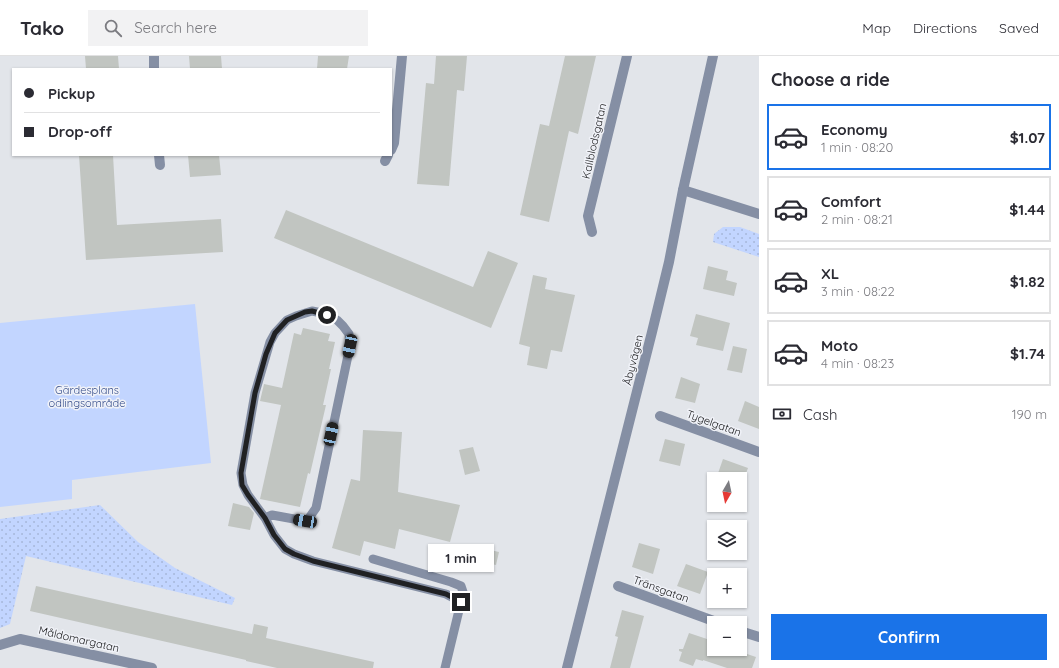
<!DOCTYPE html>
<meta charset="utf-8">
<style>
:root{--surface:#fff;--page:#f2f2f3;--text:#2b2b33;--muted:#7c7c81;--line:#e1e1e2;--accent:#1a73e8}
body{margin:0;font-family:Quicksand,sans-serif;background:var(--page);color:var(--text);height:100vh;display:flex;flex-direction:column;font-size:15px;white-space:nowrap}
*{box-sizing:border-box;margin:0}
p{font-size:13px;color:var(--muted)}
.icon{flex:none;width:22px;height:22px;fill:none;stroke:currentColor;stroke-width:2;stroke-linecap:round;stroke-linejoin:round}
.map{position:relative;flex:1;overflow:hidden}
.drawer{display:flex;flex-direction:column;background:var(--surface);width:300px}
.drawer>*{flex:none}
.top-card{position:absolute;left:12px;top:12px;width:380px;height:88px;border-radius:0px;box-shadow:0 1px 3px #0004;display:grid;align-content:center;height:88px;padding:0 12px;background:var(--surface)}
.needle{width:26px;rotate:189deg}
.buttons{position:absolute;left:707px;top:416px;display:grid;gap:8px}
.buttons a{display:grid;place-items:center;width:40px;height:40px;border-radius:0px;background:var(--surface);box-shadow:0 1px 3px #0004;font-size:20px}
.end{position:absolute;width:18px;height:18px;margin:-9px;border:5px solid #202123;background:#fff;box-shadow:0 0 0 2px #fff}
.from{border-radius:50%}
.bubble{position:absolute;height:28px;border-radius:0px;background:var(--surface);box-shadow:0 1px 3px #0004;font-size:13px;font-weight:700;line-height:28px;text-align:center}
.car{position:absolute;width:12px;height:24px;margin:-12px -6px;border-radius:5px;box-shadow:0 0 3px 1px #0007;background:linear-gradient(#222 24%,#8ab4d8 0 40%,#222 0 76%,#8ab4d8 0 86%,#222 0)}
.top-card b{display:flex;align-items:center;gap:14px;height:38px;font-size:15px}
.top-card b+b{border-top:1px solid var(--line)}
.top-card i{width:10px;height:10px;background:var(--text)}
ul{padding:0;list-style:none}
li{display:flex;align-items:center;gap:12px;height:66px;margin:0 8px 6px;padding:0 4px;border:2px solid var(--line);border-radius:0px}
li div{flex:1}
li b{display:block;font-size:15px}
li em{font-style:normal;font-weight:700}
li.selected{border-color:var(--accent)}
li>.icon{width:36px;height:36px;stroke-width:1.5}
h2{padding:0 12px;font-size:18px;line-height:48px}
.pay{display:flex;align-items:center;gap:10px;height:44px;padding:0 12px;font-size:15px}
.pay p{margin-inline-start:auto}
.primary-button{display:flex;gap:8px;margin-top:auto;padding:8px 12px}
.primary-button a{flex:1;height:46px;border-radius:0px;background:var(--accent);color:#fff;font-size:16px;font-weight:700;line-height:46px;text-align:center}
header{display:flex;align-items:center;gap:24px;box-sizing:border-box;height:56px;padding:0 20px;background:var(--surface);border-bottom:1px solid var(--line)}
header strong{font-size:19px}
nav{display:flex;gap:22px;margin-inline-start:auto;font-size:14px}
.search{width:280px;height:36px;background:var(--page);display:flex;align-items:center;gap:10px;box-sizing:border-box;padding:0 14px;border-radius:0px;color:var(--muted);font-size:15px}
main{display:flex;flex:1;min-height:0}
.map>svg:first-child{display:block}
.grass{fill:url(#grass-dots)}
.garden{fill:#c2d5ff}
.building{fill:#c1c5c1}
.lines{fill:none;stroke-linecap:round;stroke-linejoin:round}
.service{stroke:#858fa4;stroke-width:9}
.minor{stroke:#858fa4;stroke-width:10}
.tertiary{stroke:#858fa4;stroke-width:10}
.route{stroke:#202123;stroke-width:5}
.labels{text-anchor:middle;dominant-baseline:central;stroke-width:3;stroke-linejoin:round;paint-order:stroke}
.street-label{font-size:11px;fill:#202123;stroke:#f0f2f8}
.park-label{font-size:11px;fill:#374f8c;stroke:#f0f2f8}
</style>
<header>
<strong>Tako</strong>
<div class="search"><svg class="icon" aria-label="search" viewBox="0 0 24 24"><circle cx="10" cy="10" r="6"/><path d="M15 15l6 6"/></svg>Search here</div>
<nav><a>Map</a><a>Directions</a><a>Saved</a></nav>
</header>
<main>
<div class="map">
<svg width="759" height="612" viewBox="0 0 759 612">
<defs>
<pattern id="grass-dots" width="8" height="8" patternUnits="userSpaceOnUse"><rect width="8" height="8" fill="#c2d5ff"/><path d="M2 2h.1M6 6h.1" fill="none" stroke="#a6b7da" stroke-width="1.8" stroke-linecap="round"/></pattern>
</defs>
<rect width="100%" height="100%" fill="#e2e5ea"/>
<g class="grass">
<path d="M723 171H740L759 178V201L713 186 714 178Z"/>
<path d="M100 449 138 486 175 512 235 542 232 549 26 500 10 568 0 572V463Z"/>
</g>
<path class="garden" d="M195 248 211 407 72 424V443L0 451V267Z"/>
<g class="building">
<path d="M85 0H118L119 13H86Z"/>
<path d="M189 0H221L222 13H190Z"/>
<path d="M318 0H349L347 13H317Z"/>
<path d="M436 0H467L464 35 457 34 449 130 417 128 426 27 434 28Z"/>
<path d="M565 0H596L578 78 569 75 549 166 520 159 540 68 549 70Z"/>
<path d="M79 99H113L117 169 221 163 223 196 86 204Z"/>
<path d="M188 99H219L221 119 190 121Z"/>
<path d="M286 154 473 231 488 195 518 207 491 272 274 182Z"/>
<path d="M708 210 728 215 726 224 737 227 734 240 703 233Z"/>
<path d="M533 219 547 222 545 233 575 239 562 296 551 294 547 313 527 309 530 291 519 288Z"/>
<path d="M696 258 730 267 723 295 696 289 698 282 690 280Z"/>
<path d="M303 272 330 278 328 285 335 286 329 313H331L323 349H326L310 418 308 417 300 451 260 443 281 349 260 345 264 328 282 332 294 277 301 279Z"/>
<path d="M733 290 747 293 742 317 727 314Z"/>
<path d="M681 321 700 328 695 347 675 342Z"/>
<path d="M745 345 759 351V373L738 365Z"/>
<path d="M363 374 402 376 398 436 460 449 450 486 399 473 395 493 364 485 360 500 332 492 351 423 360 425Z"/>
<path d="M665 383 685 388 680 410 659 405Z"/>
<path d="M473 391 480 415 465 419 459 394Z"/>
<path d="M723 403 748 412 744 423H716Z"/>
<path d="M233 447 249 451 254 457 250 474 228 470Z"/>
<path d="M639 487 660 493 653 518 632 511Z"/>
<path d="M464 488 499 496 496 509 461 501Z"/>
<path d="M686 508 708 516 700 538 677 530Z"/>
<path d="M36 530 252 578 254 568 268 571 266 582 374 606 373 612H277L246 605V604L30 555Z"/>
<path d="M622 554 644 560 630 612H610L618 581 615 580Z"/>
<path d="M689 577 710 584 707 593H732L756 601 752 612H727L703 604V605L696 603 693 610 679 605 682 596 679 595V593H683Z"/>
</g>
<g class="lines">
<g class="service">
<path d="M265 462 272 459 305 465 309 462 316 452 350 290 349 278 343 270 337 264 322 257 312 255 296 260 287 264 275 277 270 286 255 337 241 417 243 429 248 439 265 462 274 479 285 493 294 498 313 505 446 538 461 546"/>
<path d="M373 503 451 526 461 530 463 536 461 546 445 612"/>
</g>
<g class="minor">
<path d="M154 0V13"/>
<path d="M391 94 394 87 402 0"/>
<path d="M159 99 160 109"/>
<path d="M385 105 388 99"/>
<path d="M683 134 759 158"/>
<path d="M592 176 588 160 627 0"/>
<path d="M660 360 759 396"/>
<path d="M618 530 719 567"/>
<path d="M740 575 759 581"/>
<path d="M0 589 20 583 152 612"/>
</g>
<path class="tertiary" d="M567 612 652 276 669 206 683 134 713 0"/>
</g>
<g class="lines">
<path class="route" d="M327 259 312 255 305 256 287 264 275 277 266 298 255 337 241 417 242 429 248 439 265 462 274 479 285 493 294 498 313 505 446 538 461 546"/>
</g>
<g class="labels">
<g class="street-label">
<text transform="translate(594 85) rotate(-77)">Kallblodsgatan</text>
<text transform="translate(633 304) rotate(-76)">Åbyvägen</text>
<text transform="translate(714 367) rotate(20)">Tygelgatan</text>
<text transform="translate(661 533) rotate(20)">Tränsgatan</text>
<text transform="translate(79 583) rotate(13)">Måldomargatan</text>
</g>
<g class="park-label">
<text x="87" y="334">Gärdesplans<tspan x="87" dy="13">odlingsområde</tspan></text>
</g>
</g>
</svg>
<div class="buttons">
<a><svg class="needle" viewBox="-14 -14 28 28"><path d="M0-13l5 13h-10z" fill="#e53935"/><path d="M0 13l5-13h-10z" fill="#7c7c81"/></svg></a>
<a><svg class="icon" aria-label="layers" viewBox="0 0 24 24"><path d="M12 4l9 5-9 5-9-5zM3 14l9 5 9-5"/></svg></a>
<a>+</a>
<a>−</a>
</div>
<i class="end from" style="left:327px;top:259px"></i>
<i class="end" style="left:461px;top:546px"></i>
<div class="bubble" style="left:428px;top:488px;width:66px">1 min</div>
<i class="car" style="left:350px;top:290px;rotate:192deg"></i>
<i class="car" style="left:331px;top:378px;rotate:12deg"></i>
<i class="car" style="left:305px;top:465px;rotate:280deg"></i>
<div class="top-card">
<b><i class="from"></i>Pickup</b>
<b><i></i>Drop-off</b>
</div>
</div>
<section class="drawer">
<h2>Choose a ride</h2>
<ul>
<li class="selected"><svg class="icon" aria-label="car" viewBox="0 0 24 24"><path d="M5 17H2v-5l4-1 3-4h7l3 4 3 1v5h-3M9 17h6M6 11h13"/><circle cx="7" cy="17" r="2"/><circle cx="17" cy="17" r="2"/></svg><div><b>Economy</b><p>1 min · 08:20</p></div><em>$1.07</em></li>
<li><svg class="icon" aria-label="car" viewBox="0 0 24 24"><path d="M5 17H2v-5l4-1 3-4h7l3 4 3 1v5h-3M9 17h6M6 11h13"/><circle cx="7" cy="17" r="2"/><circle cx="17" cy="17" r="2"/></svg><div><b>Comfort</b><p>2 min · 08:21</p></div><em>$1.44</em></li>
<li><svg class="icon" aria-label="car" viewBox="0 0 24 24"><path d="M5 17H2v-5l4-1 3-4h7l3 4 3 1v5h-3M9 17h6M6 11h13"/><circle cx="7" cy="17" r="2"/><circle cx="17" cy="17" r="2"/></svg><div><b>XL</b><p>3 min · 08:22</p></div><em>$1.82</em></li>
<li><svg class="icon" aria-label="car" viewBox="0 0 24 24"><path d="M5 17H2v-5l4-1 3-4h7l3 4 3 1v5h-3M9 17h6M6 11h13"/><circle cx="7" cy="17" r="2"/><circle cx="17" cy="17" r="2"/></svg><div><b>Moto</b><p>4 min · 08:23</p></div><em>$1.74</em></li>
</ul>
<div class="pay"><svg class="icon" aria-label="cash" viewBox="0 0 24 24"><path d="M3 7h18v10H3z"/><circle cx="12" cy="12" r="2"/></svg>Cash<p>190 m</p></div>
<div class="primary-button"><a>Confirm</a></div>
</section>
</main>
